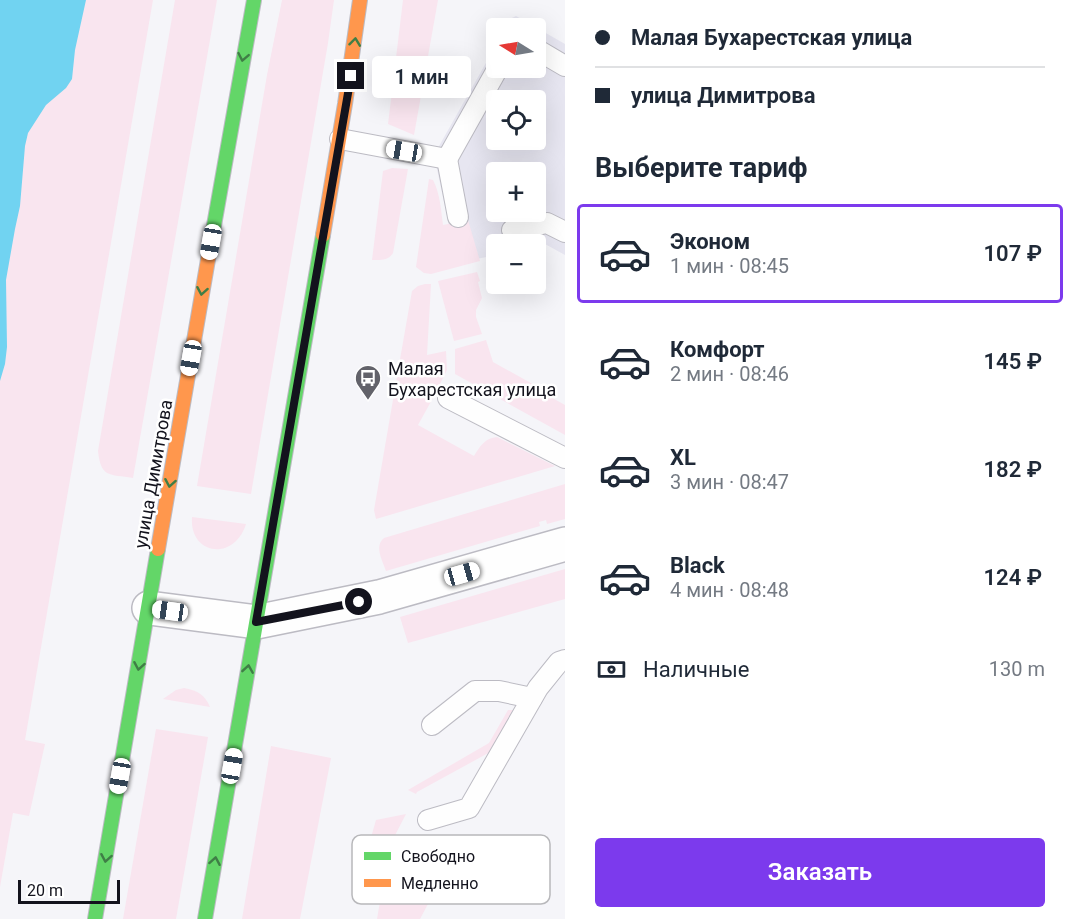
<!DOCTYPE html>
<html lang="ru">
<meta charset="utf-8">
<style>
:root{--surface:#fff;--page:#f6f6f7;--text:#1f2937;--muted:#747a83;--line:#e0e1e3;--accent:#7c3aed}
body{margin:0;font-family:Roboto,sans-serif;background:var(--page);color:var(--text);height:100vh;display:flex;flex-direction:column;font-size:22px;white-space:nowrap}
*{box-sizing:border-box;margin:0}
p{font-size:20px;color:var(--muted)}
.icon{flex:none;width:33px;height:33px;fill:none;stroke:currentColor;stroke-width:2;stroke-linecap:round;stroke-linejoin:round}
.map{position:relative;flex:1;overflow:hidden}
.details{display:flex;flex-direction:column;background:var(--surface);width:510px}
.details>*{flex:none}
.hud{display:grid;align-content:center;height:132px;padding:0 30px;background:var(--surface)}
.needle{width:39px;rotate:281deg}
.fabs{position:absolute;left:486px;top:18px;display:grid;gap:12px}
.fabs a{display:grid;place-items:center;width:60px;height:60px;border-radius:6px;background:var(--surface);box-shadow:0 6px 24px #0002;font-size:30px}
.scale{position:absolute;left:18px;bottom:15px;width:102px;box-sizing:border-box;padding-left:6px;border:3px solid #13131d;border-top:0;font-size:16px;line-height:21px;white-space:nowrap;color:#13131d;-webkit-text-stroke:4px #fff;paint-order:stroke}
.end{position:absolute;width:27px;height:27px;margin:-14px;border:8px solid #13131d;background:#fff;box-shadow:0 0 0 3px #fff}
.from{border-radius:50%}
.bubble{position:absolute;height:42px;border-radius:6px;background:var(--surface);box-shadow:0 6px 24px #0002;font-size:20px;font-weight:600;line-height:42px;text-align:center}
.car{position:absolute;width:18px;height:36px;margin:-18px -9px;border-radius:8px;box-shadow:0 0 4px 2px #0007;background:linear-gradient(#fff 24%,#345 0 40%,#fff 0 76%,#345 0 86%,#fff 0)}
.hud b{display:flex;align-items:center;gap:21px;height:57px;font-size:22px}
.hud b+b{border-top:2px solid var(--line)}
.hud i{width:15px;height:15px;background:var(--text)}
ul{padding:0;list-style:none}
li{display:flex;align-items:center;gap:18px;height:99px;margin:0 12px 9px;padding:0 18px;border:3px solid transparent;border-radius:6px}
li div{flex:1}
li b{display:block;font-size:22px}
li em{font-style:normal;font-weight:600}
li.current{border-color:var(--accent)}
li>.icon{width:54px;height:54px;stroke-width:1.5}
h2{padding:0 30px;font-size:27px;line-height:72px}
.pay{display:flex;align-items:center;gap:15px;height:66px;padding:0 30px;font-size:22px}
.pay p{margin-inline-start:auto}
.primary-button{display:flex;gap:12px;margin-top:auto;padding:12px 30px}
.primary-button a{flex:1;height:69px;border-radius:6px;background:var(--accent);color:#fff;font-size:24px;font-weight:600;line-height:69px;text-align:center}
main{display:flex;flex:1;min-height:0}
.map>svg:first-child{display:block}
.built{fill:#e7e6f1;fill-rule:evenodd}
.green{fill:#f9e5ef}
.water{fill:#71d3f1}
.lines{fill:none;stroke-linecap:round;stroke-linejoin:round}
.lane-casing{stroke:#bcbbc3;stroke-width:22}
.street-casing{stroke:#bcbbc3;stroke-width:36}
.fast-casing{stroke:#bcbbc3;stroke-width:16}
.slow-casing{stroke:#bcbbc3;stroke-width:16}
.lane{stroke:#fefefe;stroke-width:20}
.street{stroke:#fefefe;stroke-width:33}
.fast{stroke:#63d668;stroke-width:14}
.slow{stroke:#ff974d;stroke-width:14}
.oneway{stroke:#3f7e46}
.route{stroke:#13131d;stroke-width:8}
.labels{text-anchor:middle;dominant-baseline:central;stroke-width:5;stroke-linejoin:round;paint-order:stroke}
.poi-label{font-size:18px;fill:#13131d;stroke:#fff;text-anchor:start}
.street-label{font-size:18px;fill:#13131d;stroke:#fff}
.key{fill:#fff;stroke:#b8b8bb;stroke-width:1.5}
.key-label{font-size:16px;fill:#13131d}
</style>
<main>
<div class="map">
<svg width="565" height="919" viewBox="0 0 565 919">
<rect width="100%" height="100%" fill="#f5f5f9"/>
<path class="built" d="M516 16 565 44V255L545 244 536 246V244H496V255L457 263 434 155 496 45V68H536V28H506L512 18ZM496 100H536V140H496ZM496 172H536V212H496Z"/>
<g class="green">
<path d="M0 0H153L25 740 45 744 29 816 13 813 0 887Z"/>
<path d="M175 0H217L133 478C109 474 101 478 98 451Z"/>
<path d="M282 0H334L328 43 251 494 197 486 267 75Z"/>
<path d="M403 0H438L414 135 388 124Z"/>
<path d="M392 168 408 169 393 253C388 261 381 260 372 260L383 171Z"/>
<path d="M429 179 433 180C440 193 441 210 443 225L468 220 480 261 431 274 424 273 416 267Z"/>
<path d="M477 272 480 281 478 282 482 298 476 310V317L482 334 454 341 438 281Z"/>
<path d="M425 284H431L427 355 446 351 447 370 436 392 400 387 396 382 412 291 418 286Z"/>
<path d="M486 340 493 362 547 392V395L565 405V435L455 374V349Z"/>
<path d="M399 392 433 398 418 425 474 456C480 446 485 438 497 437L555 466 376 519 374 510 394 394Z"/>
<path d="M565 484V519L547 524 546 520 539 522 540 526 386 571C382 560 374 546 384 538Z"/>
<path d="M192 517 246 524C234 562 189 555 192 517Z"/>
<path d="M565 569V599L408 643 400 617Z"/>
<path d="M184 688C197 690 205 695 210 707L163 699 176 690Z"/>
<path d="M508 710H515L492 751 417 792 416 794 408 790 489 743Z"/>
<path d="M156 729 208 737 176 919H123Z"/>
<path d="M271 746 331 758 300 919H242Z"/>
<path d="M406 814 391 843 445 872 420 919H377L387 861 366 855 376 820Z"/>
</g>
<path class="water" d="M0 0H86L75 50 72 79 66 88 46 105 28 133 25 146 20 206 15 229 6 280 7 347 5 364 0 381Z"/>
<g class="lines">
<g class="lane-casing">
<g id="lane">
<path d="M536 49 565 66"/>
<path d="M340 139 447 159 498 68"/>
<path d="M447 159 458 217"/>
<path d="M512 230 547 223 565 232"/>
<path d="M448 398 565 458"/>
<path d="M432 725 475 691H499L532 698"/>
<path d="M428 820 469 808 538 688 559 662 565 660"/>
</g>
</g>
<g class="street-casing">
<path id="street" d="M149 608 256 622 379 597 565 544"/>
</g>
<g class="fast-casing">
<g id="fast">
<path d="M210 248 254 0"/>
<path d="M95 919 158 549"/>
<path d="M205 919 323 235"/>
</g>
</g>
<g class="slow-casing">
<g id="slow">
<path d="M323 235 345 104 360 0"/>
<path d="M158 549 210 248"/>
</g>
</g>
<use href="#lane" class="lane"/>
<use href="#street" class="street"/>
<use href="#fast" class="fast"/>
<use href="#slow" class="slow"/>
</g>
<defs><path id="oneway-chevron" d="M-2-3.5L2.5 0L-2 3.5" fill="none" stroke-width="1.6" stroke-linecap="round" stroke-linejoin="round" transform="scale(1.5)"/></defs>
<g class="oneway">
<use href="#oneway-chevron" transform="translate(355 42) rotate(-83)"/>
<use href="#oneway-chevron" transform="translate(243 57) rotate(101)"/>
<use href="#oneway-chevron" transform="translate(202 291) rotate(100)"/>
<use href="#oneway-chevron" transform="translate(170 483) rotate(100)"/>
<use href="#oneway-chevron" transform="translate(139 666) rotate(100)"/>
<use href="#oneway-chevron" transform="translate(248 669) rotate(-81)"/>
<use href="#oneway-chevron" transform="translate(106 858) rotate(100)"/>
<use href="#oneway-chevron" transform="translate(215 861) rotate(-80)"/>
</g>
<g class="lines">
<path class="route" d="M351 76 256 622 359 602"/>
</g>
<defs>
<g id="bus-pin" transform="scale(1.35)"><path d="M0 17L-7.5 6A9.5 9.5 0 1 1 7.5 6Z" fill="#62626a" stroke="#fff"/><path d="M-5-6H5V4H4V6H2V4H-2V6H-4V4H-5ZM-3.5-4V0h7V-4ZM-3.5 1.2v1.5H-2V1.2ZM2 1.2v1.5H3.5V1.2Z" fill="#fff"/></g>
</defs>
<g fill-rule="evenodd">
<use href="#bus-pin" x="368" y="378"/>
</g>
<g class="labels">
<g class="poi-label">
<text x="388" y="368">Малая<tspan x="388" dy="21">Бухарестская улица</tspan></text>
</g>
<g class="street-label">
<text transform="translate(153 474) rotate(-80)">улица Димитрова</text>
</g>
</g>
<rect x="352" y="835" width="198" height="69" rx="9" class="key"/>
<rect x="364" y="852" width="27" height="8" fill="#63d668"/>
<rect x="364" y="879" width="27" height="8" fill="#ff974d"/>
<g class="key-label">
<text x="401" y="862">Свободно</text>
<text x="401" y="889">Медленно</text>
</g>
</svg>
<div class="fabs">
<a><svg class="needle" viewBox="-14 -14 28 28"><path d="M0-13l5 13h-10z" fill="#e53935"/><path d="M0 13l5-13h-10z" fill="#747a83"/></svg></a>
<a><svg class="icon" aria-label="locate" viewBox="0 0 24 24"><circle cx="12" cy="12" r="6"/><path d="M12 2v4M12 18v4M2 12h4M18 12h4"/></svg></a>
<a>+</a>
<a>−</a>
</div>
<div class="scale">20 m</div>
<i class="end from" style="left:359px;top:602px"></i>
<i class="end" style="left:351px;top:76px"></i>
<div class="bubble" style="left:372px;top:56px;width:99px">1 мин</div>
<i class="car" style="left:404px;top:151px;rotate:280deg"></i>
<i class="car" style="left:211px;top:242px;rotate:190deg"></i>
<i class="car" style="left:191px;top:358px;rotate:190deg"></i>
<i class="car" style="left:462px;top:574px;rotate:74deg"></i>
<i class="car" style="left:170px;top:611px;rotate:278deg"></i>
<i class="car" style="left:232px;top:766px;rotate:10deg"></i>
<i class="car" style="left:120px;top:776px;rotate:190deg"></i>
</div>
<section class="details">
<div class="hud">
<b><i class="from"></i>Малая Бухарестская улица</b>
<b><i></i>улица Димитрова</b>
</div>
<h2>Выберите тариф</h2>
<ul>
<li class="current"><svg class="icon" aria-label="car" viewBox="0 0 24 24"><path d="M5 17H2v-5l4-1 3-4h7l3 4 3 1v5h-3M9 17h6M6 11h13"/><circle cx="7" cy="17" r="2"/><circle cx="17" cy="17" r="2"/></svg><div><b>Эконом</b><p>1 мин · 08:45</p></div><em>107 ₽</em></li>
<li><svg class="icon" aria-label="car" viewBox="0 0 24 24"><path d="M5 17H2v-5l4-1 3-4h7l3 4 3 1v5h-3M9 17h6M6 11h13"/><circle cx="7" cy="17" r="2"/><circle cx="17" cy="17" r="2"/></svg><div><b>Комфорт</b><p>2 мин · 08:46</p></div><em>145 ₽</em></li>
<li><svg class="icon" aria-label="car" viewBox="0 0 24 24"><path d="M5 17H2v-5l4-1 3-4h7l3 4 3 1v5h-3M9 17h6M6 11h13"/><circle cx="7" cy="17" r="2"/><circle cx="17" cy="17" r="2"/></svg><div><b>XL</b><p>3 мин · 08:47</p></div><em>182 ₽</em></li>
<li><svg class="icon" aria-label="car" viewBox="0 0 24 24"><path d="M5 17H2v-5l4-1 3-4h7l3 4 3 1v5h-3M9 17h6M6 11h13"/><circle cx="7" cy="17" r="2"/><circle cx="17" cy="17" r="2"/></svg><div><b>Black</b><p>4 мин · 08:48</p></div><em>124 ₽</em></li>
</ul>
<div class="pay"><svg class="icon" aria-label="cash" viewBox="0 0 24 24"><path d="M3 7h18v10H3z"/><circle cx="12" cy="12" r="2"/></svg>Наличные<p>130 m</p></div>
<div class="primary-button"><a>Заказать</a></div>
</section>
</main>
